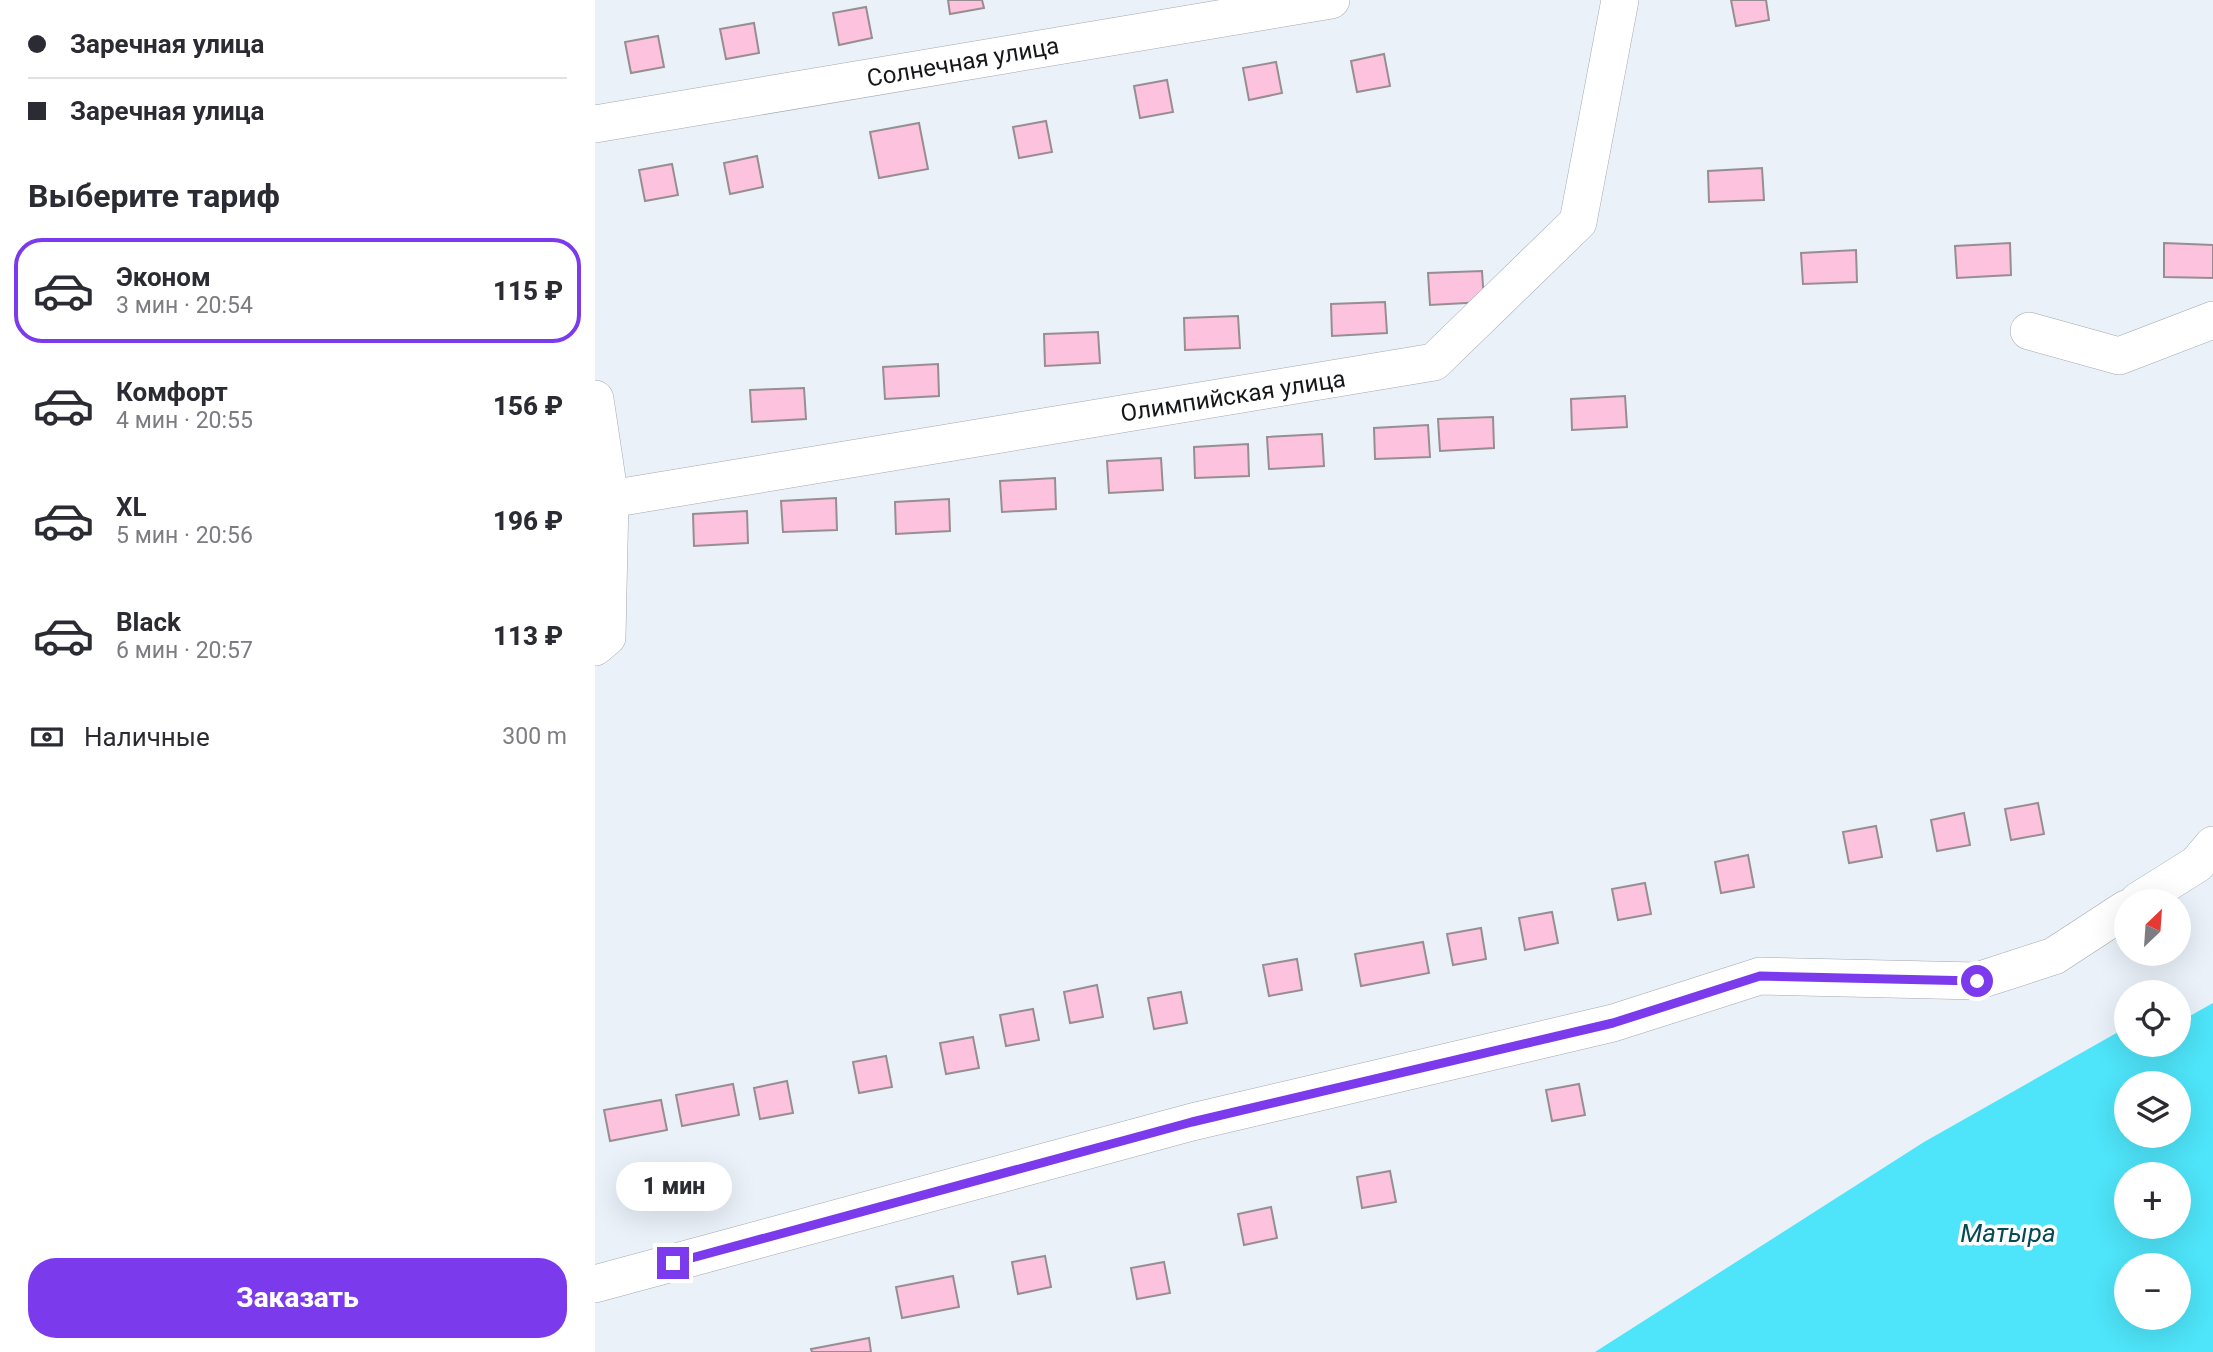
<!DOCTYPE html>
<html lang="ru">
<meta charset="utf-8">
<style>
:root{--surface:#fff;--page:#f2f2f3;--text:#2b2b33;--muted:#7c7c81;--line:#e1e1e2;--accent:#7c3aed}
body{margin:0;font-family:Roboto,sans-serif;background:var(--page);color:var(--text);height:100vh;display:flex;flex-direction:column;font-size:26px;white-space:nowrap}
*{box-sizing:border-box;margin:0}
p{font-size:23px;color:var(--muted)}
.icon{flex:none;width:38px;height:38px;fill:none;stroke:currentColor;stroke-width:2;stroke-linecap:round;stroke-linejoin:round}
.map{position:relative;flex:1;overflow:hidden}
.details{display:flex;flex-direction:column;background:var(--surface);width:595px}
.details>*{flex:none}
.hud{display:grid;align-content:center;height:154px;padding:0 28px;background:var(--surface)}
.needle{width:46px;rotate:25deg}
.buttons{position:absolute;left:1519px;top:889px;display:grid;gap:14px}
.buttons a{display:grid;place-items:center;width:77px;height:77px;border-radius:50%;background:var(--surface);box-shadow:0 7px 28px #0002;font-size:35px}
.end{position:absolute;width:32px;height:32px;margin:-16px;border:9px solid #7c3aed;background:#fff;box-shadow:0 0 0 4px #fff}
.from{border-radius:50%}
.bubble{position:absolute;height:49px;border-radius:24px;background:var(--surface);box-shadow:0 7px 28px #0002;font-size:23px;font-weight:800;line-height:49px;text-align:center}
.hud b{display:flex;align-items:center;gap:24px;height:66px;font-size:26px}
.hud b+b{border-top:2px solid var(--line)}
.hud i{width:18px;height:18px;background:var(--text)}
ul{padding:0;list-style:none}
li{display:flex;align-items:center;gap:21px;height:105px;margin:0 14px 10px;padding:0 14px;border:4px solid transparent;border-radius:28px}
li div{flex:1}
li b{display:block;font-size:26px}
li em{font-style:normal;font-weight:800}
li.on{border-color:var(--accent)}
li>.icon{width:63px;height:63px;stroke-width:1.5}
h2{padding:0 28px;font-size:32px;line-height:84px}
.pay{display:flex;align-items:center;gap:18px;height:77px;padding:0 28px;font-size:26px}
.pay p{margin-inline-start:auto}
.button{display:flex;gap:14px;margin-top:auto;padding:14px 28px}
.button a{flex:1;height:80px;border-radius:28px;background:var(--accent);color:#fff;font-size:28px;font-weight:800;line-height:80px;text-align:center}
main{display:flex;flex:1;min-height:0}
.map>svg:first-child{display:block}
.water{fill:#4ee4f9;fill-rule:evenodd}
.building{fill:#fdc2dd;stroke:#978e92;stroke-width:2}
.lines{fill:none;stroke-linecap:round;stroke-linejoin:round}
.minor-casing{stroke:#a3a8b0;stroke-width:38}
.minor{stroke:#fff;stroke-width:37}
.route{stroke:#7c3aed;stroke-width:9}
.labels{text-anchor:middle;dominant-baseline:central;stroke-width:7;stroke-linejoin:round;paint-order:stroke}
.street-label{font-size:24px;fill:#151719;stroke:#fff}
.water-label{font-size:26px;font-style:italic;fill:#064a53;stroke:#fff}
</style>
<main>
<section class="details">
<div class="hud">
<b><i class="from"></i>Заречная улица</b>
<b><i></i>Заречная улица</b>
</div>
<h2>Выберите тариф</h2>
<ul>
<li class="on"><svg class="icon" aria-label="car" viewBox="0 0 24 24"><path d="M5 17H2v-5l4-1 3-4h7l3 4 3 1v5h-3M9 17h6M6 11h13"/><circle cx="7" cy="17" r="2"/><circle cx="17" cy="17" r="2"/></svg><div><b>Эконом</b><p>3 мин · 20:54</p></div><em>115 ₽</em></li>
<li><svg class="icon" aria-label="car" viewBox="0 0 24 24"><path d="M5 17H2v-5l4-1 3-4h7l3 4 3 1v5h-3M9 17h6M6 11h13"/><circle cx="7" cy="17" r="2"/><circle cx="17" cy="17" r="2"/></svg><div><b>Комфорт</b><p>4 мин · 20:55</p></div><em>156 ₽</em></li>
<li><svg class="icon" aria-label="car" viewBox="0 0 24 24"><path d="M5 17H2v-5l4-1 3-4h7l3 4 3 1v5h-3M9 17h6M6 11h13"/><circle cx="7" cy="17" r="2"/><circle cx="17" cy="17" r="2"/></svg><div><b>XL</b><p>5 мин · 20:56</p></div><em>196 ₽</em></li>
<li><svg class="icon" aria-label="car" viewBox="0 0 24 24"><path d="M5 17H2v-5l4-1 3-4h7l3 4 3 1v5h-3M9 17h6M6 11h13"/><circle cx="7" cy="17" r="2"/><circle cx="17" cy="17" r="2"/></svg><div><b>Black</b><p>6 мин · 20:57</p></div><em>113 ₽</em></li>
</ul>
<div class="pay"><svg class="icon" aria-label="cash" viewBox="0 0 24 24"><path d="M3 7h18v10H3z"/><circle cx="12" cy="12" r="2"/></svg>Наличные<p>300 m</p></div>
<div class="button"><a>Заказать</a></div>
</section>
<div class="map">
<svg width="1618" height="1352" viewBox="0 0 1618 1352">
<rect width="100%" height="100%" fill="#eaf1f9"/>
<path class="water" d="M1618 1003V1352H1000L1329 1142 1525 1031 1531 1030V1045H1584V1019L1593 1017ZM1531 1083H1584V1136H1531ZM1531 1174H1584V1227H1531ZM1531 1265H1584V1318H1531Z"/>
<g class="building">
<path d="M353 0H387L389 8 355 14Z"/>
<path d="M1136 0H1171L1174 20 1141 26Z"/>
<path d="M271 7 277 38 244 45 238 13Z"/>
<path d="M159 23 164 53 131 59 125 29Z"/>
<path d="M63 36 69 67 36 73 30 42Z"/>
<path d="M789 54 795 86 762 92 756 61Z"/>
<path d="M681 62 687 93 654 100 648 68Z"/>
<path d="M572 80 578 112 545 118 539 86Z"/>
<path d="M451 121 457 152 424 158 418 127Z"/>
<path d="M324 123 333 169 284 178 275 132Z"/>
<path d="M162 156 168 187 135 194 129 163Z"/>
<path d="M77 164 83 195 50 201 44 170Z"/>
<path d="M1167 168 1169 200 1114 202 1113 171Z"/>
<path d="M1415 243 1416 275 1362 278 1360 246Z"/>
<path d="M1569 243 1618 245V278L1569 277Z"/>
<path d="M1261 250 1262 282 1208 284 1206 253Z"/>
<path d="M887 271 889 302 835 305 833 273Z"/>
<path d="M790 302 792 333 737 336 736 304Z"/>
<path d="M643 316 645 348 590 350 589 318Z"/>
<path d="M503 332 505 363 450 366 449 334Z"/>
<path d="M343 364 344 396 290 399 288 367Z"/>
<path d="M209 388 211 419 157 422 155 390Z"/>
<path d="M1030 396 1032 427 977 430 976 399Z"/>
<path d="M898 417 899 448 845 451 843 419Z"/>
<path d="M833 425 835 457 780 459 779 428Z"/>
<path d="M727 434 729 466 674 469 672 437Z"/>
<path d="M653 444 654 476 600 478 599 447Z"/>
<path d="M566 458 568 490 514 493 512 461Z"/>
<path d="M460 478 461 509 407 512 405 481Z"/>
<path d="M241 498 242 530 188 532 186 501Z"/>
<path d="M354 499 355 531 301 534 300 502Z"/>
<path d="M152 511 153 543 99 546 98 514Z"/>
<path d="M1443 803 1449 834 1416 840 1410 809Z"/>
<path d="M1369 813 1375 845 1342 851 1336 820Z"/>
<path d="M1281 826 1287 857 1254 863 1248 832Z"/>
<path d="M1153 855 1159 887 1126 893 1120 862Z"/>
<path d="M1050 883 1056 914 1023 920 1017 889Z"/>
<path d="M957 912 963 943 930 950 924 918Z"/>
<path d="M886 928 891 959 858 965 852 934Z"/>
<path d="M828 942 834 973 766 986 760 954Z"/>
<path d="M702 959 707 990 674 996 668 965Z"/>
<path d="M502 985 508 1017 475 1023 469 992Z"/>
<path d="M586 992 592 1023 559 1029 553 998Z"/>
<path d="M438 1009 444 1040 411 1046 405 1015Z"/>
<path d="M378 1037 384 1068 351 1074 345 1043Z"/>
<path d="M291 1056 297 1087 264 1093 258 1062Z"/>
<path d="M192 1081 198 1113 165 1119 159 1088Z"/>
<path d="M138 1084 144 1115 87 1126 81 1095Z"/>
<path d="M984 1084 990 1115 957 1121 951 1090Z"/>
<path d="M66 1100 72 1130 15 1141 9 1110Z"/>
<path d="M795 1171 801 1202 767 1208 762 1177Z"/>
<path d="M676 1207 682 1238 649 1245 643 1214Z"/>
<path d="M450 1256 456 1287 423 1294 417 1262Z"/>
<path d="M569 1262 575 1293 542 1299 536 1268Z"/>
<path d="M358 1276 364 1307 307 1318 301 1287Z"/>
<path d="M274 1338 276 1352H217L216 1349Z"/>
</g>
<g class="lines">
<g class="minor-casing">
<g id="minor">
<path d="M0 124 736 0"/>
<path d="M1434 331 1524 356 1618 320"/>
<path d="M0 399 15 499 12 637 0 647"/>
<path d="M15 499 839 362 983 222 1025 0"/>
<path d="M1543 901 1602 864 1618 845"/>
<path d="M0 1284 597 1122 1018 1023 1165 976 1382 981 1459 956 1531 909"/>
</g>
</g>
<use href="#minor" class="minor"/>
</g>
<g class="lines">
<path class="route" d="M78 1263 597 1122 1018 1023 1165 976 1382 981"/>
</g>
<g class="labels">
<g class="street-label">
<text transform="translate(368 62) rotate(-10)">Солнечная улица</text>
<text transform="translate(638 396) rotate(-9)">Олимпийская улица</text>
</g>
<g class="water-label">
<text x="1413" y="1233">Матыра</text>
</g>
</g>
</svg>
<div class="buttons">
<a><svg class="needle" viewBox="-14 -14 28 28"><path d="M0-13l5 13h-10z" fill="#e53935"/><path d="M0 13l5-13h-10z" fill="#7c7c81"/></svg></a>
<a><svg class="icon" aria-label="locate" viewBox="0 0 24 24"><circle cx="12" cy="12" r="6"/><path d="M12 2v4M12 18v4M2 12h4M18 12h4"/></svg></a>
<a><svg class="icon" aria-label="layers" viewBox="0 0 24 24"><path d="M12 4l9 5-9 5-9-5zM3 14l9 5 9-5"/></svg></a>
<a>+</a>
<a>−</a>
</div>
<i class="end from" style="left:1382px;top:981px"></i>
<i class="end" style="left:78px;top:1263px"></i>
<div class="bubble" style="left:21px;top:1162px;width:116px">1 мин</div>
</div>
</main>
